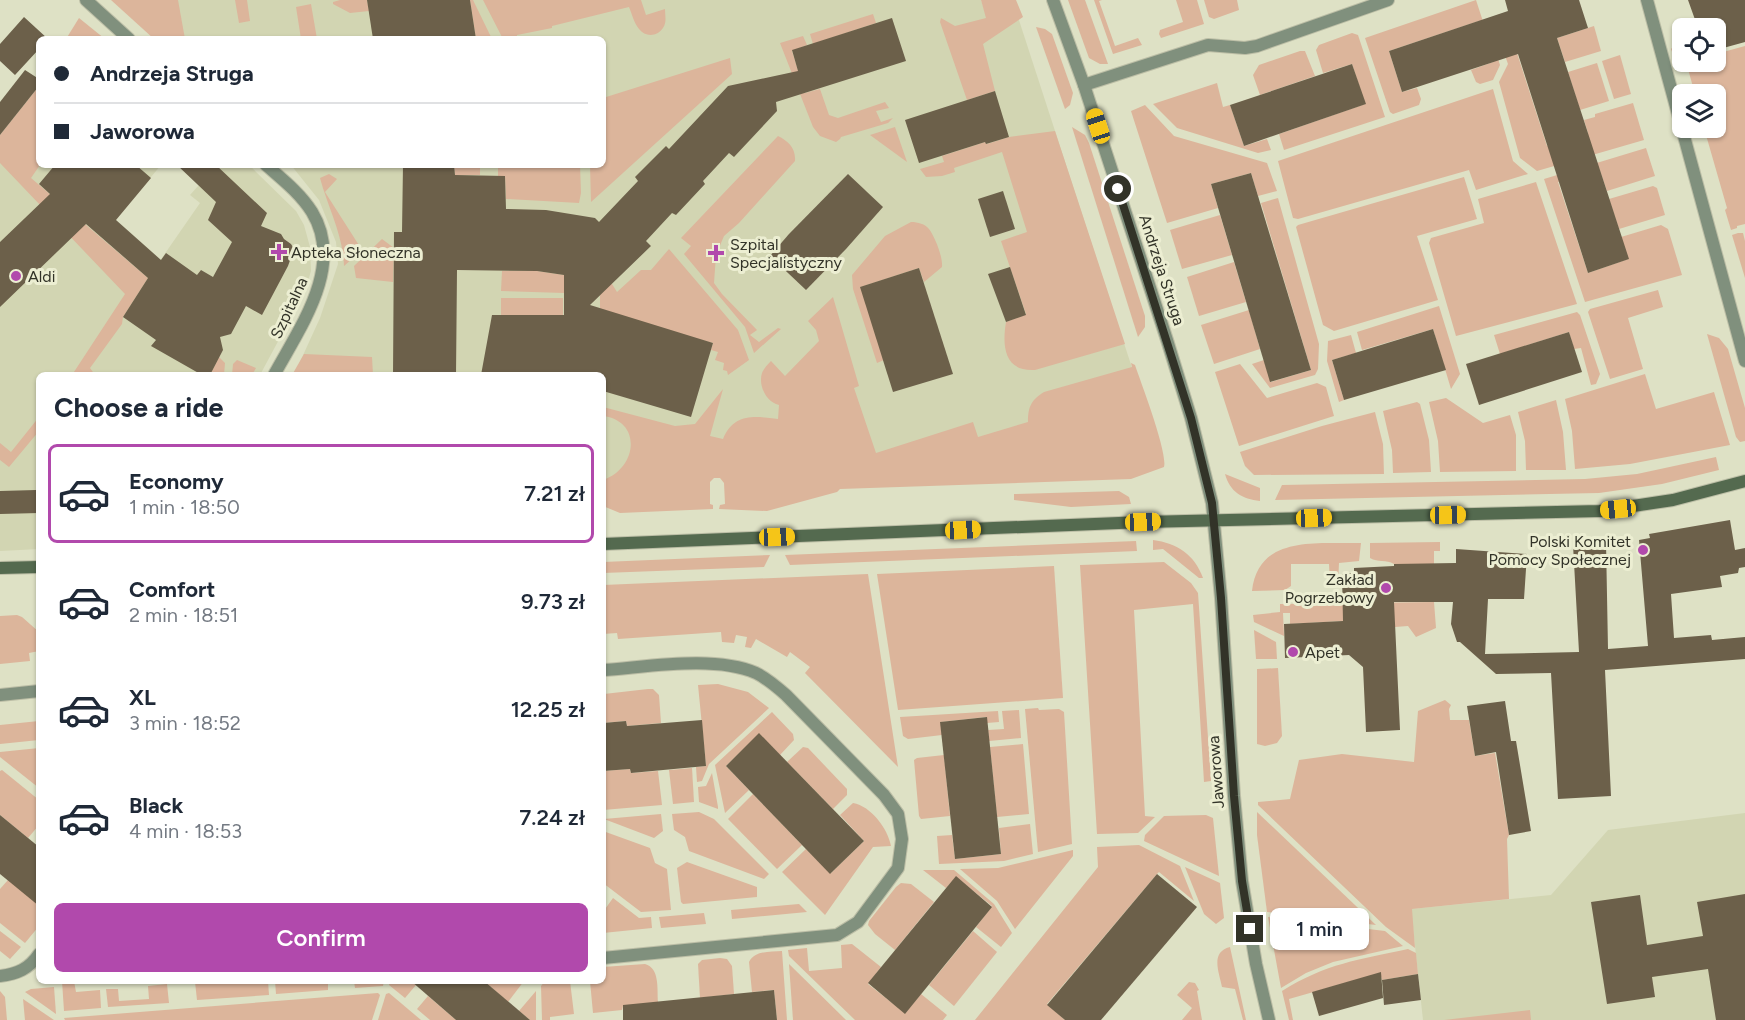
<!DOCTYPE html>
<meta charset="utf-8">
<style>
:root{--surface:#fff;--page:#f2f2f3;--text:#1f2937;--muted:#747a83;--line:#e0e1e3;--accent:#b149ac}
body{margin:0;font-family:Figtree,sans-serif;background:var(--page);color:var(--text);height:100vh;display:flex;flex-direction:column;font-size:22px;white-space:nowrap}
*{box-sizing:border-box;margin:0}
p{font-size:20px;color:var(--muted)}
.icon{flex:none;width:33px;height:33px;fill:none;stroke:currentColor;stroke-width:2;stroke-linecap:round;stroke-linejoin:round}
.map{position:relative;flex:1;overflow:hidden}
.sheet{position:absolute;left:36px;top:372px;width:570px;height:612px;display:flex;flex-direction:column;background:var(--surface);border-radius:9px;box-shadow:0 2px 4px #0004}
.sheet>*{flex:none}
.banner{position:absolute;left:36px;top:36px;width:570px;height:132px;border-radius:9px;box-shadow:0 2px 4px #0004;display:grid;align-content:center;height:132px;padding:0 18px;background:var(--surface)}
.fabs{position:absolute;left:1672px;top:18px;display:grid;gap:12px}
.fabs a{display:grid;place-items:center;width:54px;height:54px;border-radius:9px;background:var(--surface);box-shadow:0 2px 4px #0004;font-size:30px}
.end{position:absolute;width:27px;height:27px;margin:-14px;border:8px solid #323328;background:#fff;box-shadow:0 0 0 3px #fff}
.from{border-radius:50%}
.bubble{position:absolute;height:42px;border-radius:9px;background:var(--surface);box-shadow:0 2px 4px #0004;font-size:20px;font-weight:600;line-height:42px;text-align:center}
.car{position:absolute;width:18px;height:36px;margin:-18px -9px;border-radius:8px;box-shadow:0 0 4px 2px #0007;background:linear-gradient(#f5c518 24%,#345 0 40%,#f5c518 0 76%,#345 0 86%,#f5c518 0)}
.banner b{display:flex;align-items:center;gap:21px;height:57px;font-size:22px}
.banner b+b{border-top:2px solid var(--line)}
.banner i{width:15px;height:15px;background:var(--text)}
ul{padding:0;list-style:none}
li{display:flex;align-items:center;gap:18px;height:99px;margin:0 12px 9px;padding:0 6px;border:3px solid transparent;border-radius:9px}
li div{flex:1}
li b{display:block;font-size:22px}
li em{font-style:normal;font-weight:600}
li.active{border-color:var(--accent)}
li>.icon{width:54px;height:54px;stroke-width:1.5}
h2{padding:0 18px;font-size:27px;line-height:72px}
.primary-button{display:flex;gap:12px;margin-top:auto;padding:12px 18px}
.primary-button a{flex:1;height:69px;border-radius:9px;background:var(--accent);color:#fff;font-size:24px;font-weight:600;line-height:69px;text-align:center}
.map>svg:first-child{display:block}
.built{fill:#d2d5b2}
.green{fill:#dcb59b}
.building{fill:#6c604a}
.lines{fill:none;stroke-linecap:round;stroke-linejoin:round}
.street-casing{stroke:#bcbea6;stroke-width:14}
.secondary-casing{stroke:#bcbea6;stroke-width:14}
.street{stroke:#80907d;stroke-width:12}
.secondary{stroke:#546a4f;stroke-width:12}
.route{stroke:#323328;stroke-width:8}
.poi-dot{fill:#b149ac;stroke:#eceed2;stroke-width:2}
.labels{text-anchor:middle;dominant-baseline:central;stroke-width:6;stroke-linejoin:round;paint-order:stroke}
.poi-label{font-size:16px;fill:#323328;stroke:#eceed2;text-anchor:start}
.street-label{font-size:16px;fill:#323328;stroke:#eceed2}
</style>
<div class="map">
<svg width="1745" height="1020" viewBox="0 0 1745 1020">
<rect width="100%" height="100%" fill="#dee1c5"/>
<g class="built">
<path d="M177 0H981L987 18 1017 14 1135 377 1134 450 730 460 603 505V375H294L320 318 338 264 336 242 319 200 291 165H603V39H183Z"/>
<path d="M0 152 30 177 40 165H161L101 237 148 278 200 203 190 195 217 165H249L296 211 304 225 310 247 311 271 305 291 260 375H39V549L0 551Z"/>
<path d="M1745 813V1020H1423L1411 909 1551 895 1608 830Z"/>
</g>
<g class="green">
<path d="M111 0H178L185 39H154Z"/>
<path d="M235 0H247L250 21 239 23Z"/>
<path d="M340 0H367L369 11 350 13 333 4V2Z"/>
<path d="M470 0H473L492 39H476Z"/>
<path d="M483 0H641L646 15 665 9C665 16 667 22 663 28 657 37 645 37 639 29 634 23 632 14 629 7L552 26V28L517 35V39H503Z"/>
<path d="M981 0H1016L1023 17 983 44 995 91 967 100 940 22 941 18 955 26 986 18Z"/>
<path d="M1068 0H1085L1108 64H1100L1089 58Z"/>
<path d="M1094 0H1102L1099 1 1115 46 1138 38 1142 45 1113 54Z"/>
<path d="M1176 0H1197L1204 24 1161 38 1159 34 1160 30 1183 22Z"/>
<path d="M1204 0H1237L1239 10 1214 19 1209 17Z"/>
<path d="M1476 0 1488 37H1491L1500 65 1493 80 1480 84 1476 82 1471 70 1493 62 1479 21 1389 51 1402 92 1417 88 1421 99 1419 105 1393 114 1390 112 1365 38Z"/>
<path d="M311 4 317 39H301L296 7Z"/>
<path d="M873 14 876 23 813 44 810 34Z"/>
<path d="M79 18 105 39H66Z"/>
<path d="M1594 26 1601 51 1565 62 1557 38Z"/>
<path d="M1036 27 1045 29 1052 34 1073 93 1070 105 1065 109Z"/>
<path d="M1352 33 1358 35 1385 117 1284 150 1279 134 1365 104 1352 64 1323 73 1316 50 1319 45Z"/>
<path d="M1497 33 1517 53 1547 146 1588 133 1584 120 1595 117V114L1633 103 1644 140 1537 171 1520 158 1499 82 1508 64Z"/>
<path d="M803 36 807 45 792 51 805 93 820 89 829 115 838 118 885 102 889 108 876 111 881 122 893 118 888 123 841 137 840 139 836 142 820 136 813 127 780 43Z"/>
<path d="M1680 39 1683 61 1674 57 1671 49Z"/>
<path d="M1745 46V224L1737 226V228L1731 230 1725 210 1727 208 1704 128H1716V94H1695L1686 62H1716V54Z"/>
<path d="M1300 51H1305L1315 76 1260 95 1253 75 1259 65Z"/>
<path d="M1620 55 1631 94 1614 99 1602 61Z"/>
<path d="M730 58 732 74 591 202 590 165H603V98Z"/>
<path d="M1597 63 1609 101 1580 110 1568 72Z"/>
<path d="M1217 83 1223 107 1230 105 1244 146 1267 139 1271 150 1258 153 1177 128 1153 104Z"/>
<path d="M39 86 40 165 31 178 148 278 123 317 122 324 90 368 95 375H72L125 294 0 163V135Z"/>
<path d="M1493 89 1513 161 1528 174 1476 190 1469 170 1298 219 1293 218 1278 161Z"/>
<path d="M1145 105 1174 136 1267 163 1277 191 1258 196 1251 173 1211 184 1218 208 1167 223 1131 111Z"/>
<path d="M895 127 907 162 870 135Z"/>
<path d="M1072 127 1085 135 1089 143 1145 316V327L1138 337Z"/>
<path d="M1055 131 1125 344 1035 370C1004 372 1002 346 1006 322L1026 314 1001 241 1027 232 1002 152 954 168 955 172 942 176 926 177 920 169 944 162 942 156 985 142 987 144 1009 137Z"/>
<path d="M778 136C788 141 796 148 795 161L739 223 724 236 716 255 714 283 722 294 757 330 750 335 759 342 778 328 781 329 754 353 745 327 684 254 691 246 681 238Z"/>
<path d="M1646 148 1655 176 1607 191 1599 168 1558 182 1588 273 1628 259 1621 237 1661 225 1668 229 1682 275 1585 302 1544 179Z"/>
<path d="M454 165H480V175H455Z"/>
<path d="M498 165H580L581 193 579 203 506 199 505 176H498Z"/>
<path d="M329 174 337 179 325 192 362 250 344 266C343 234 328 208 320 178Z"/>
<path d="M1464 177 1477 219 1417 236 1438 300 1334 331 1323 325 1296 227 1298 225Z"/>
<path d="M1536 182 1577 304 1456 336 1429 243 1431 238 1484 223 1478 199Z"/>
<path d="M1653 186 1657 188 1665 215 1619 229 1609 199Z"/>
<path d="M1278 198 1319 344 1318 369 1315 375 1270 388 1252 364 1264 360 1271 382 1311 370 1261 203Z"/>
<path d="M1220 215 1232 255 1182 269 1170 230Z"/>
<path d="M911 222C918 222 925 224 929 229 935 237 943 257 942 267L924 282 919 268 861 287 884 360 877 363 853 289 852 275 885 236Z"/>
<path d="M1738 233H1743L1745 241V278L1732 235Z"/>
<path d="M382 239 394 248 393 282 356 278 354 266Z"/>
<path d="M669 249 738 330 749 360 728 375 727 371 723 370 724 363 715 360 718 352 711 350 713 343 600 315V292L589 280 612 284 617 292 641 270H651Z"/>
<path d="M1234 262 1246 302 1199 316 1187 277Z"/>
<path d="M502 271H537L564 275V293L501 291Z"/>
<path d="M1658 290 1663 307 1628 318 1643 369 1610 379 1588 312 1590 309Z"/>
<path d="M833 297 859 386 854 388 876 453 973 422 978 437 1028 422C1028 407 1031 400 1044 392L1132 367 1131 363 1135 365C1141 383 1168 453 1164 467L1131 479 840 489 837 492 767 511 719 509 720 505 725 504 724 483 720 478H714L710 482V504L713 505V509L620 513 603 506V480C637 469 643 421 603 416V407L675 426 695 424 723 389 710 436 723 439C734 413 754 416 778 419L779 405C766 402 758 385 762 373 764 368 768 364 771 361L785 376 819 341 816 330 808 321Z"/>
<rect x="501" y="298" width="62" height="17"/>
<path d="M1439 306 1460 374 1451 389 1433 329 1362 350 1357 332Z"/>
<path d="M1249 310 1260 349 1214 364 1201 325Z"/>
<path d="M1577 312 1580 315 1600 374 1596 384 1591 385 1581 348 1574 349 1569 332 1500 354 1494 335Z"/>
<path d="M1707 334 1719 338 1728 349 1745 408V441L1740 442 1736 437Z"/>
<path d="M1351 335 1356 353 1332 360 1344 400 1339 402 1327 361 1328 341Z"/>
<path d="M304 354 372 357 373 375H292Z"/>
<path d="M219 357 225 363 224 375H210Z"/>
<path d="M237 360 256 368 252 375H232L233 364Z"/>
<path d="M1240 364 1267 398 1317 383 1326 387 1334 416 1239 446 1215 372Z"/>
<path d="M1645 374 1656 409 1714 392 1730 445 1630 464 1575 469 1572 431 1565 399Z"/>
<path d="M1446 398 1483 423 1510 415 1516 435V471L1440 472 1438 441 1429 402Z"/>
<path d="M1556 400 1563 432 1566 470H1526L1525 441 1518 412Z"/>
<path d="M1417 402 1420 404 1429 440 1431 472 1393 473 1392 450 1383 411Z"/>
<path d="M1375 412 1383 444 1384 474 1254 475 1245 466 1240 452 1322 426Z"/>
<path d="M39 417V431L9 467 0 460V443L11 452Z"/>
<path d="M1716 457 1719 470 1662 484 1599 493 1275 500 1282 485 1585 479 1637 474Z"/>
<path d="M1225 474 1260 488V501C1242 499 1230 492 1225 474Z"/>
<path d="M1119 491 1129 497 1131 504 1071 507 1014 500V494Z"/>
<path d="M1153 540C1177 543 1195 555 1203 578H1199L1163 549 1153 550Z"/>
<path d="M1136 541 1137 551 790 565 785 555Z"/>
<path d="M1440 542V551H1434V564H1394C1386 559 1378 563 1370 558V543Z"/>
<path d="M1361 543 1359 561 1339 563 1338 583 1330 584 1329 564H1291V586L1285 590 1252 591C1258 534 1319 544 1361 543Z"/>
<path d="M770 555 764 567 603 573V562Z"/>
<path d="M1164 562 1191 583 1198 593 1211 781 1204 782 1193 604 1134 610 1145 816 1155 817 1138 833 1097 834 1080 565Z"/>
<path d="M1054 566 1063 698 898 710 877 574Z"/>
<path d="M868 574 898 767 805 673 810 667 790 652 787 657 756 639 751 648 745 647 747 637 736 635 734 643 722 642 721 632 618 639 617 633 603 634V585Z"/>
<path d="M1434 602 1436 628 1416 637 1408 626 1395 627 1394 618 1290 624V613H1283L1284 636 1254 622 1253 615 1280 612V604Z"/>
<path d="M17 615 22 617 39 632V651L29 653 30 661 0 664V616Z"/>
<path d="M1254 630 1276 642 1277 659H1256Z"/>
<path d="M1278 668 1282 736 1277 743 1265 746 1257 744V669Z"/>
<path d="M718 684 748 692 769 708 709 764 702 781 697 782 696 767 706 766 698 685Z"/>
<path d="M648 689H653L659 695 661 723 627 726 626 721 603 723 604 694Z"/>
<path d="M1445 700 1451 705 1449 709 1450 720H1469L1475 756 1495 753 1509 835 1507 839 1509 899 1412 909 1415 948 1386 927 1258 805V802L1290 799 1299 760 1342 754 1414 762 1418 711Z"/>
<path d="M1038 708 1039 710 1059 709 1064 712 1072 844 1038 852 1025 709Z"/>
<path d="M1019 710 1021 738 989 741 988 730 1004 729 1002 711Z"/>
<path d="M998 711 999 722 987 723 986 717 941 722 942 735 908 739 903 736 900 717Z"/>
<path d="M772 712 793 734 794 740 780 755 759 734 726 766 749 790 725 813 715 765Z"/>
<path d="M39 721V740L0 744V725Z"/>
<path d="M1023 744 1029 814 997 817 990 747Z"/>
<path d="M803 747 808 748 847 789V795L833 809 787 762Z"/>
<path d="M39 748V788L0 757V752Z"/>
<path d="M944 755 950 816 921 819 919 816 914 760 917 758Z"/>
<path d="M692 768 694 802 673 804 669 770Z"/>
<path d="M630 769 631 773 658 771 662 805 603 810V771Z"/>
<path d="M2 770 39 800V825L28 838 0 815V771Z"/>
<path d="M712 773 718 807V809L699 802 698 787 706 786Z"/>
<path d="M753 794 802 845 777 869 728 819Z"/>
<path d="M853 803C871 806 888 829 891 846L873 847 825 915 782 872 806 849 831 873 864 841 840 815Z"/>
<path d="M699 812 714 819 769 874 764 879 689 851 685 837 674 830 672 814Z"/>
<path d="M1257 812 1376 925 1267 912 1257 835Z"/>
<path d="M661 814 663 831 654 838 604 819Z"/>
<path d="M1206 815 1213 818 1219 876 1144 841 1145 835 1164 816Z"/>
<path d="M1030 824 1033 854 1004 861 939 864 937 836 952 835 955 859 1001 854 999 828Z"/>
<path d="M603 831 650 848 655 863 667 869 671 910 641 912 603 883Z"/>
<path d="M1139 845 1180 866 1194 901 1159 872 1157 874 1047 1004 1065 1020H975L1098 867 1097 847Z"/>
<path d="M1073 850V856L1015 929 997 901 960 869 998 868Z"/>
<path d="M687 862 757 887V897L683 904 681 902 677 868Z"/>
<path d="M1185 867 1220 883 1224 918 1216 924 1204 914Z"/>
<path d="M923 870H954L994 904 1012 933 1001 947 976 927 992 906 956 877 946 888Z"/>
<path d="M8 880 39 891V926L25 943 0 923V889Z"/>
<path d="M901 883 911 884 934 902 895 950 875 934 868 925 869 921 896 887Z"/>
<path d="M613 898 639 918 651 917 652 928 603 933V912Z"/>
<path d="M799 904 807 912 732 919 731 910Z"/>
<path d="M704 913 706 924 661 928 659 917Z"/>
<path d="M1268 917 1385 931 1403 946 1333 962 1306 973 1281 988Z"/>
<path d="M0 931 21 947 10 959 0 951Z"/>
<path d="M973 931 997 952 954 1006 929 985Z"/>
<path d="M852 944 881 967 868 984 905 1013 921 994 947 1015 943 1020H855L789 956 788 950 807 948 809 971 842 968 841 945Z"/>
<path d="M1230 947 1246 1020H1243L1235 989 1222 987C1219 972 1210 952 1230 947Z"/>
<path d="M1408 949 1416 953 1418 974 1382 980 1380 973 1289 999 1293 1020H1289L1282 991C1327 963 1358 960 1408 949Z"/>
<path d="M782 951 787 1020H777L774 990 752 992 749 962C755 950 771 952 782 951Z"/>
<path d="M720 958 727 959 732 966 734 994 700 998 698 964 702 960Z"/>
<path d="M645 964C660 968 657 989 658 1002L623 1006 622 1010 593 1013 590 981H603V967Z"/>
<path d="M789 964 846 1020H793Z"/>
<path d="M62 981H74L76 992 100 990 101 1008 64 1011Z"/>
<path d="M268 981 269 995 197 1000 195 982Z"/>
<path d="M275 981H328V990L276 994Z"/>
<path d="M354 981H384L383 986 355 988Z"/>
<path d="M390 981H411L416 985 405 998 389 985Z"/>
<path d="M484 981H524L508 1002Z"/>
<path d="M545 981H570L574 1014 550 1017V1020H542L541 986Z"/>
<path d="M1189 982 1195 983 1199 990 1197 991 1202 1020H1182L1192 1008 1177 995Z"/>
<path d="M167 984 169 1003 108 1007 106 989H118L119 1001 149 999 148 986Z"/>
<path d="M54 987 56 1014 25 992 31 989Z"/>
<path d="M0 991 5 997 7 1020H0Z"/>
<path d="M536 991V1020H530L519 1011Z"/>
<path d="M378 993 380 995 372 1020H65L64 1018Z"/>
<path d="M389 993 421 1020H378L386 994Z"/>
<path d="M428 996 456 1020H430L417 1009Z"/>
<path d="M23 999 54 1020H25Z"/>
<path d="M1530 1010 1531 1020H1444Z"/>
</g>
<g class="building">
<path d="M367 0H470L476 39H373Z"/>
<path d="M1505 0H1579L1588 28 1557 38 1629 259 1588 273 1518 54 1402 92 1389 51 1508 11Z"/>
<path d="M1688 0H1745V42L1716 50V28H1698Z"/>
<path d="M24 17 48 39H39V49L15 75 0 61V44Z"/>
<path d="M892 18 906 61 776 102 777 111 734 157 729 153 703 181 705 184 676 215 672 213 646 241 651 246 590 305 713 343 691 417 603 391V375H481L492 315H564V275L537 271 457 270 456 375H393L394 232H402L403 165H454L455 175 505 176 506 209 546 210 595 218 599 222 638 181 635 177 666 146 669 149 728 86 798 71 792 50Z"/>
<path d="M1352 64 1366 104 1244 146 1230 105Z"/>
<path d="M25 70 39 79V86L0 135V102Z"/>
<path d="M995 91 1009 137 986 144 985 142 919 163 905 120Z"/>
<path d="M55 165H136L151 178 116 220 161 260 166 253 197 275 201 270 213 277 232 242 208 220 216 202 177 165H216L267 213 261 226 281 234 284 239 291 244 294 249 288 266 262 315 246 306 231 334 220 337 223 350 210 375H202L151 346 156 340 123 317 148 278 86 224 0 307V242L50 194 39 184Z"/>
<path d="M1251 173 1311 370 1270 382 1211 184Z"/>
<path d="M848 174 883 207 846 249 806 290 770 256 789 234Z"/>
<path d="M1003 191 1015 229 990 237 978 199Z"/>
<path d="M1010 267 1026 315 1006 322 988 274Z"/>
<path d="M919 268 953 374 893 392 860 287Z"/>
<path d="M1433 329 1446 370 1344 400 1332 360Z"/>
<path d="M1569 332 1582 372 1479 405 1466 364Z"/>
<path d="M36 490 39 491V513L0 514V491Z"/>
<path d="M1730 520 1735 550 1745 548V567L1739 568 1738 573 1720 576 1722 587 1671 594 1674 638 1711 635 1712 640 1745 637V659L1605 670 1611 796 1558 799 1551 673 1496 674 1460 642H1457L1451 624 1453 602H1394L1400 730 1366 732 1363 667 1349 655 1285 658 1284 624 1343 621 1342 574 1354 573V568L1394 566V564L1456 563V549L1527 554 1524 599H1488L1485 654 1579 652 1573 545 1606 542 1608 649 1648 646 1639 540 1650 538 1649 534Z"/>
<path d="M1505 701 1511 741H1516L1531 831 1509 835 1496 752 1475 756 1467 706Z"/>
<path d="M987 717 1001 854 955 859 940 722Z"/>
<path d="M702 720 706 766 631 773 630 769 603 771V723L626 721 627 726Z"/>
<path d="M759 733 864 841 830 874 726 766Z"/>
<path d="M0 815 39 847V906L0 874Z"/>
<path d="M1157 874 1197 907 1101 1020H1065L1047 1005Z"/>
<path d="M956 876 992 907 905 1014 868 983Z"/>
<path d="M1745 894V1020H1716L1708 969 1652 977 1655 997 1607 1004 1591 902 1640 895 1647 945 1703 936 1697 902Z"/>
<path d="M1381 972 1383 998 1319 1016 1312 992Z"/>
<path d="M1418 974 1421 1000 1384 1005 1382 980Z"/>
<path d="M411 981H484L530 1020H456Z"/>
<path d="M774 990 777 1020H623V1005Z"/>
</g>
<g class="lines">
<g class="street-casing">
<g id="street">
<path d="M86 0 129 39"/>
<path d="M1053 0 1084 85 1167 340 1191 418 1212 503 1221 598 1234 796 1242 881 1256 964 1269 1020"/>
<path d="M1647 0 1745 361"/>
<path d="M1084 85 1208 45 1245 48 1257 46 1388 0"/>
<path d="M266 165C282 179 300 193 312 212 345 266 300 327 274 375"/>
<path d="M603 670C648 667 714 655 756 673 768 679 777 687 786 695L884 795 898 814 902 839 898 868 858 922 837 935 603 958"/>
<path d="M0 695 39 691"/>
<path d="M0 976C17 974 29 969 39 954"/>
</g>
</g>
<g class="secondary-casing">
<g id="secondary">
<path d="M603 544 1143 522 1600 511 1673 500 1745 481"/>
<path d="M0 568 39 567"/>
</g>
</g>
<use href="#street" class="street"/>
<use href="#secondary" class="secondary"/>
</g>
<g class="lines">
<path class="route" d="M1118 189 1191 418 1212 503 1221 598 1234 796 1242 881 1250 929"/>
</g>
<g class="poi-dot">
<path d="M276 243h6v6h6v6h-6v6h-6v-6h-6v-6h6z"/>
<path d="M713 244h6v6h6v6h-6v6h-6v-6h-6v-6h6z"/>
<circle cx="16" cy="276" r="6"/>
<circle cx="1643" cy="550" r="6"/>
<circle cx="1386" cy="588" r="6"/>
<circle cx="1293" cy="652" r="6"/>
</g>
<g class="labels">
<g class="poi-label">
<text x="730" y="244">Szpital<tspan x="730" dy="18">Specjalistyczny</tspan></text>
<text x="291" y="252">Apteka Słoneczna</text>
<text x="28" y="276">Aldi</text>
<text x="1631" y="541" text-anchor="end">Polski Komitet<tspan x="1631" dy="18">Pomocy Społecznej</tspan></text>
<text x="1374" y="579" text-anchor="end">Zakład<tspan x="1374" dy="18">Pogrzebowy</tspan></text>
<text x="1305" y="652">Apet</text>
</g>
<g class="street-label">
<text transform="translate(1162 270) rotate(72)">Andrzeja Struga</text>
<text transform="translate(289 308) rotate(-65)">Szpitalna</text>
<text transform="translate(1216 772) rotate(-94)">Jaworowa</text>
</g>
</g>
</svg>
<div class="fabs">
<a><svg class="icon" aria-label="locate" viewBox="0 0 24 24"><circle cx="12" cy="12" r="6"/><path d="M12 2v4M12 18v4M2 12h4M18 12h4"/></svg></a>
<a><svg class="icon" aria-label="layers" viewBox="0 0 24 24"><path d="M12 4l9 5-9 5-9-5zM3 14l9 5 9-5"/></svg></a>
</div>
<i class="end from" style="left:1118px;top:189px"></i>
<i class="end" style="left:1250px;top:929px"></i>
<div class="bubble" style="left:1270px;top:908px;width:99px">1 min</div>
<i class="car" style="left:1098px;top:126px;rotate:342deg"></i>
<i class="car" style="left:1618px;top:509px;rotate:264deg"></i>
<i class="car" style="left:1448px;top:515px;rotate:89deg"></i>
<i class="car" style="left:1314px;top:518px;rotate:88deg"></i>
<i class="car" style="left:1143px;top:522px;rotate:88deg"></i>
<i class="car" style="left:963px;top:530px;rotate:87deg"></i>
<i class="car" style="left:777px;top:537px;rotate:88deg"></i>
<div class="banner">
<b><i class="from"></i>Andrzeja Struga</b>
<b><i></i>Jaworowa</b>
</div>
<section class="sheet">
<h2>Choose a ride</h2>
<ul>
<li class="active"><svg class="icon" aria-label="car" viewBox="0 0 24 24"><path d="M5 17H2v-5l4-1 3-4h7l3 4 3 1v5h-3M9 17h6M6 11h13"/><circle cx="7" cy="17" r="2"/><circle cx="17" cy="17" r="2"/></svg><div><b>Economy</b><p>1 min · 18:50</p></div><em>7.21 zł</em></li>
<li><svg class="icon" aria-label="car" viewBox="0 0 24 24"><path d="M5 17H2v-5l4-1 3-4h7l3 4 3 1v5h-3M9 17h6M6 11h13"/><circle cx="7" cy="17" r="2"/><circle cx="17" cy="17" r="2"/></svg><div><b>Comfort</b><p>2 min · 18:51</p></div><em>9.73 zł</em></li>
<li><svg class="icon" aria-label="car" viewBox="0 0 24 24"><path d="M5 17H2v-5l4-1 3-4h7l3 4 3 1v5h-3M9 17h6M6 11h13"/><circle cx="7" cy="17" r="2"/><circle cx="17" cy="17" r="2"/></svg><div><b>XL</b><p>3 min · 18:52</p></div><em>12.25 zł</em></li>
<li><svg class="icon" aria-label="car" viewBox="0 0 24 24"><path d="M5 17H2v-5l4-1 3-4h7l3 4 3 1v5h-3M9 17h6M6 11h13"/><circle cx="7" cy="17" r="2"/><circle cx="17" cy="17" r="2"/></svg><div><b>Black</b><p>4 min · 18:53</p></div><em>7.24 zł</em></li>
</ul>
<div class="primary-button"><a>Confirm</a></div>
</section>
</div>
